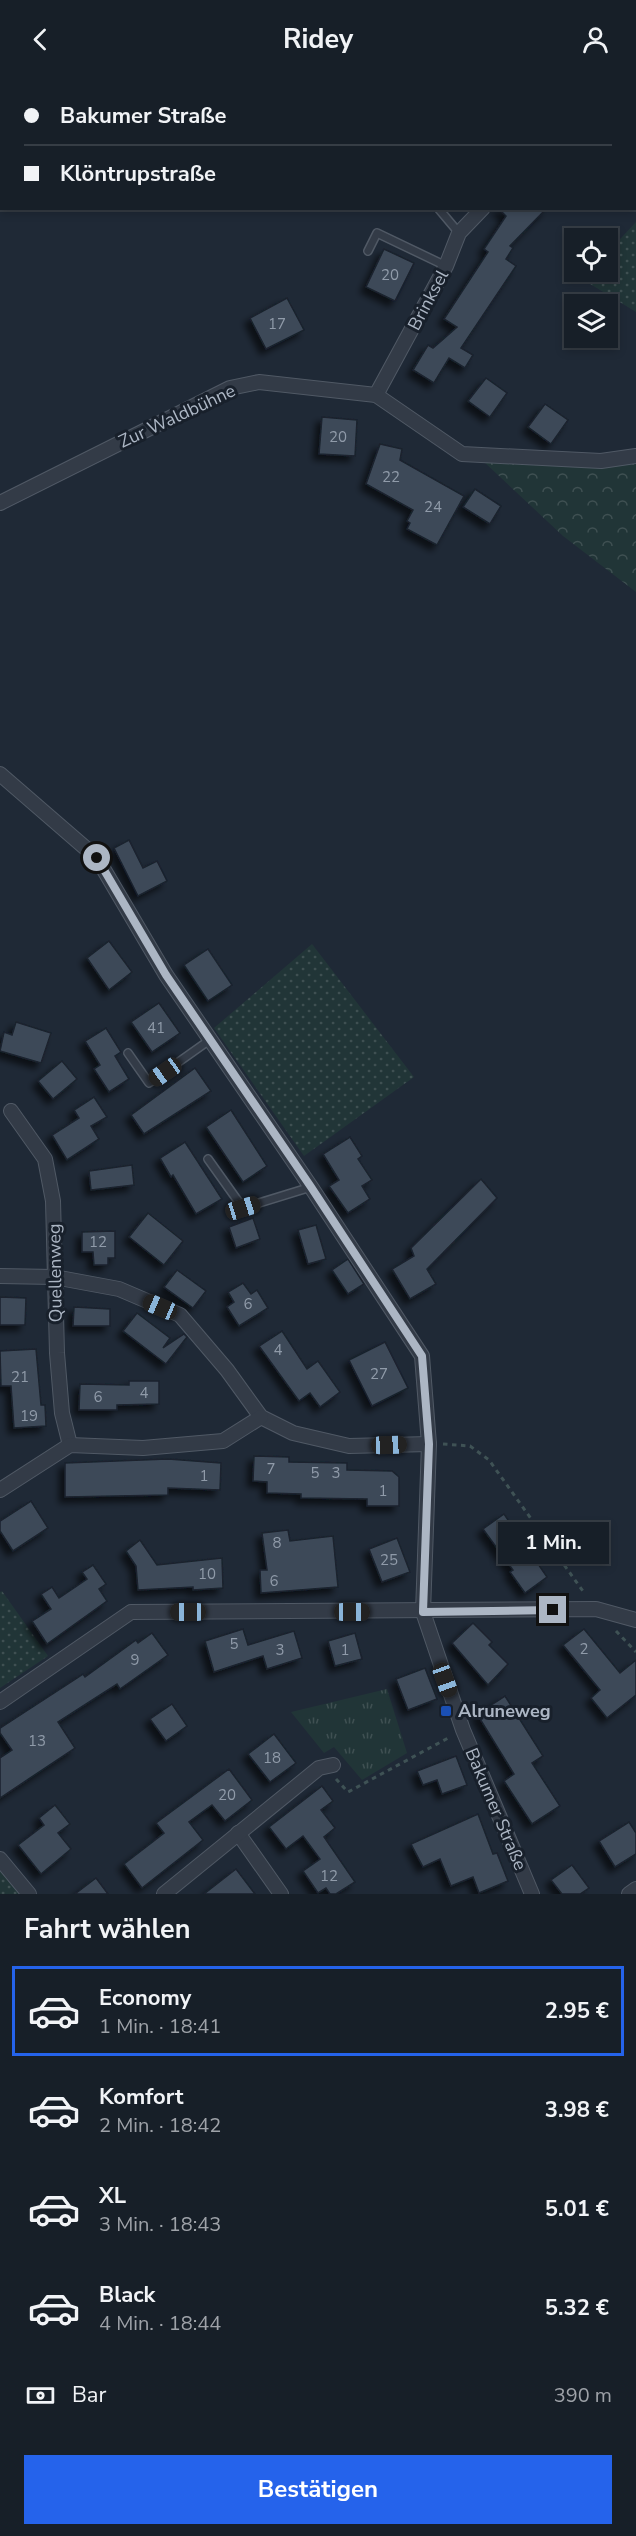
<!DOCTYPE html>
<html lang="de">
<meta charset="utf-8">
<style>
:root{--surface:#171f28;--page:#242c34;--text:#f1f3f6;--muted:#9ea2a8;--line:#363d45;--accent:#2563eb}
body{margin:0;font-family:"Nunito Sans",sans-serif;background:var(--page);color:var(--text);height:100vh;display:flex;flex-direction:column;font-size:22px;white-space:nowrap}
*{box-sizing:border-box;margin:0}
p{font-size:20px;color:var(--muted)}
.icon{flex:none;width:33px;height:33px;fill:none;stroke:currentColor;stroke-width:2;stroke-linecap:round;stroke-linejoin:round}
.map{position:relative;height:1816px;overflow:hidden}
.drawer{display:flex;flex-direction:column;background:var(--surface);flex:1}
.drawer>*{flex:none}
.guide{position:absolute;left:0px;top:0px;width:636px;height:132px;box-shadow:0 3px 9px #0003,0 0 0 2px var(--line);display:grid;align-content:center;height:132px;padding:0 24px;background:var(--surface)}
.tools{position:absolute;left:564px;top:150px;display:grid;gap:12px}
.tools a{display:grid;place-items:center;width:54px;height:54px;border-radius:0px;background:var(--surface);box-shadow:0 3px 9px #0003,0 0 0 2px var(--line);font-size:30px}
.end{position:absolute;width:27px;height:27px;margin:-14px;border:8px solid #acb6c4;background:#111;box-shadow:0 0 0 3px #111}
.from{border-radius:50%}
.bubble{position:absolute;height:42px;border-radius:0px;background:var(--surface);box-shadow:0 3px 9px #0003,0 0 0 2px var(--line);font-size:20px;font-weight:700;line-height:42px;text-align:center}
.car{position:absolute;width:18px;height:36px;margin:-18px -9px;border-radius:8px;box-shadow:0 0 4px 2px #0007;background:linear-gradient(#222 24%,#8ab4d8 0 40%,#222 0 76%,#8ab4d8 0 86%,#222 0)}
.guide b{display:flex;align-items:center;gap:21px;height:57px;font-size:22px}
.guide b+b{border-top:2px solid var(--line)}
.guide i{width:15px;height:15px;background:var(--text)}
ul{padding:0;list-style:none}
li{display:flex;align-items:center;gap:18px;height:90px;margin:0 12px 9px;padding:0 12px;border:3px solid transparent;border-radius:0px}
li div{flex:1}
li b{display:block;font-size:22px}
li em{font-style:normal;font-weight:700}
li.active{border-color:var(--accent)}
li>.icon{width:54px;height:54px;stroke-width:1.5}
h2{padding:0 24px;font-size:27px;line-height:72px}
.pay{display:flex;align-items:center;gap:15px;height:66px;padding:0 24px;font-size:22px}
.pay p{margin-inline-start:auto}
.primary-button{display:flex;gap:12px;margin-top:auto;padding:12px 24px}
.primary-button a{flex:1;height:69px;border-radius:0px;background:var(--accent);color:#fff;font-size:24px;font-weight:700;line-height:69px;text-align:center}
header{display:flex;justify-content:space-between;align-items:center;height:78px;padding:0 24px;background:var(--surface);font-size:27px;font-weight:700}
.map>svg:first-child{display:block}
.grass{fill:url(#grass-dots)}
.forest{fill:url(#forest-crowns)}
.park{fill:url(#park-tufts)}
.building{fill:#3d4a59;stroke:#1a222d;stroke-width:1.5;filter:url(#shadow)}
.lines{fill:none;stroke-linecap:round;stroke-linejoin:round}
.service-casing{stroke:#505965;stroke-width:10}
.minor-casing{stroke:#505965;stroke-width:16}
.path{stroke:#3f5255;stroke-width:3;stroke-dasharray:4.5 4.5;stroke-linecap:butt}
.service{stroke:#333b47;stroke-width:7}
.minor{stroke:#333b47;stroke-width:14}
.route{stroke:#acb6c4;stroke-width:8}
.transit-dot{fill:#1a4fb4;stroke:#18202b;stroke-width:2}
.labels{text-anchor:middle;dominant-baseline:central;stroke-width:6;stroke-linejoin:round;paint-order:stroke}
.number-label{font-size:15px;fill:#909ba9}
.street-label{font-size:18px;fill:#acb6c4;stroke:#18202b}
.poi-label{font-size:18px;font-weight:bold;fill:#acb6c4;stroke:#18202b;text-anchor:start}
</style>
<header><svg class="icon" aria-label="back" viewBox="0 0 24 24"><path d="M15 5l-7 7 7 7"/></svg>Ridey<svg class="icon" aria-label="person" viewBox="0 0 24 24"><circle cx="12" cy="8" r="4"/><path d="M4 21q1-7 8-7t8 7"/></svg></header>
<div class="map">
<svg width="636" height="1816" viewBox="0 0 636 1816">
<defs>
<pattern id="grass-dots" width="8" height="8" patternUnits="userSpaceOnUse" patternTransform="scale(1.5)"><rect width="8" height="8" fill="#213537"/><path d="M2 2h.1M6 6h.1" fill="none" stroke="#3f5052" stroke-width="1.8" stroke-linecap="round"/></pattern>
<pattern id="forest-crowns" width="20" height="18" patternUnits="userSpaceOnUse" patternTransform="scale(1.5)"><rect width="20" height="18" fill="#213537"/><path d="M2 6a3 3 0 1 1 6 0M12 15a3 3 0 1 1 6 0" fill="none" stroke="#3f5052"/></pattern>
<pattern id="park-tufts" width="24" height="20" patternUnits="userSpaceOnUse" patternTransform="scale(1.5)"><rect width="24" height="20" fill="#213537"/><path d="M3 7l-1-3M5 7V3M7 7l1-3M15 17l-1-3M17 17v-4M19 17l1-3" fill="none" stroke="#3f5052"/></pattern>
<filter id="shadow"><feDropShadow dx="-5.5" dy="5.5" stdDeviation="3" flood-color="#0009"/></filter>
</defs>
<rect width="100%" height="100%" fill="#1f2936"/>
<g class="grass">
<path d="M636 144V234L582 201 589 194H608V174Z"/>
<path d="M312 866 414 999 304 1078 214 950Z"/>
<path d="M2 1513 48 1578 0 1610V1514Z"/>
<path d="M0 1792 21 1816H0Z"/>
</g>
<path class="forest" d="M483 383 602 388 636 385V514L563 458Z"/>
<path class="park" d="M387 1611 407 1675 362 1702 334 1669 324 1675 291 1634Z"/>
<g class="building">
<path d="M498 130H547L510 168 513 170 506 181 516 188 461 270 473 277 465 290 449 280 434 305 413 292 428 267 433 270 457 249 444 241 488 174 484 171 506 138Z"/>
<path d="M384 171 414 185 395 223 366 209Z"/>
<path d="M287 220 304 252 266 271 250 240Z"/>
<path d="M486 300 507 315 490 339 468 323Z"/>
<path d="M545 326 568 342 551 366 528 349Z"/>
<path d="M322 339 357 342 355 378 319 376Z"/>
<path d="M380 366 402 371 400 382 464 418 437 467 407 451 410 445 407 443 413 432 366 406Z"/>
<path d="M475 411 501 428 490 446 463 429Z"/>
<path d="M129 762 143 790 157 783 167 803 138 818 114 770Z"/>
<path d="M109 863 132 894 109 912 87 880Z"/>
<path d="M208 871 232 907 208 923 184 887Z"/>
<path d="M159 925 180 955 152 974 131 944Z"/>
<path d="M16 944 51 955 41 985 0 973 4 954 12 957Z"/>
<path d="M106 950 121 974 115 978 129 1001 109 1014 94 991 100 987 85 963Z"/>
<path d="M62 983 77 1001 53 1021 38 1003Z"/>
<path d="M195 990 211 1013 144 1056 131 1037Z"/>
<path d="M94 1019 107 1039 91 1048 99 1061 67 1082 52 1057 79 1040 74 1032Z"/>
<path d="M231 1032 267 1088 243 1104 206 1049Z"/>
<path d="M350 1059 362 1078 358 1081 372 1102 362 1108 370 1121 348 1135 329 1108 339 1102 323 1076Z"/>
<path d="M185 1064 222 1121 196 1136 173 1097 171 1099 160 1080Z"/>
<path d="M132 1087 134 1107 91 1112 89 1093Z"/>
<path d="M481 1101 497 1120 427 1191 436 1206 410 1221 392 1191 414 1178 411 1170Z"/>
<path d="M148 1135 183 1163 164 1187 129 1159Z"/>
<path d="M253 1140 260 1161 236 1170 229 1149Z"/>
<path d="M316 1147 326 1181 308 1186 298 1152Z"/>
<path d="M115 1153V1180H108V1187H94L93 1174H82V1154Z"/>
<path d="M348 1181 364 1206 348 1216 332 1192Z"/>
<path d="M177 1192 206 1213 193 1230 164 1209Z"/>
<path d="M243 1205 251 1216 257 1212 268 1230 239 1248 227 1229 234 1224 228 1214Z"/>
<path d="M0 1219 26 1220 25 1247H0Z"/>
<path d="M74 1229 110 1231V1248H73Z"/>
<path d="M137 1235 170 1260 163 1270 184 1256 187 1259 166 1286 123 1253Z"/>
<path d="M282 1253 307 1291 318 1283 340 1314 320 1329 310 1315 299 1323 259 1268Z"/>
<path d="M385 1264 408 1310 372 1328 349 1282Z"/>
<path d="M36 1271 41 1327H45L46 1348 14 1350 11 1308H1L0 1273Z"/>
<path d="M129 1303H159V1326L117 1327V1332H79L80 1306 129 1307Z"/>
<path d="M254 1378 289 1379V1384L347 1385V1392L392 1393 399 1399V1428H367V1421L301 1420V1416L267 1415V1404L253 1403Z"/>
<path d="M168 1381 221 1385 220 1412 168 1410V1417L65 1419V1385Z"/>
<path d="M31 1423 48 1450 13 1473 0 1453V1443Z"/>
<path d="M504 1436 547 1499 525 1515 510 1494 513 1492 483 1451Z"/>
<path d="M288 1452 290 1463 333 1458 338 1509 261 1515 260 1492H267L262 1455Z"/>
<path d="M397 1460 410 1494 382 1504 369 1471Z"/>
<path d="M140 1462 157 1487 222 1480 223 1510 193 1512V1509L138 1512 136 1488 126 1473Z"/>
<path d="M93 1487 106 1506 99 1511 107 1523 47 1566 32 1543 51 1531 41 1516 52 1509 59 1520 87 1501 82 1494Z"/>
<path d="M473 1545 492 1564 489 1567 508 1586 488 1607 452 1565Z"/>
<path d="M243 1551 248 1567 294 1553 302 1580 267 1591 263 1578 214 1594 205 1563Z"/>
<path d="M584 1551 620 1595 636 1582V1617L607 1640 591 1620 600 1612 563 1567Z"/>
<path d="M152 1555 168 1577 120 1611 117 1606 58 1644 75 1670 0 1720V1680L12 1672 0 1655V1650L83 1596 85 1599 136 1562 138 1565Z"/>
<path d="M355 1555 362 1581 335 1588 328 1563Z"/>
<path d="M425 1590 437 1621 408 1632 396 1601Z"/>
<path d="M505 1618 543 1678 532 1685 560 1728 532 1746 504 1703 514 1696 477 1636Z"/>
<path d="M172 1626 187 1648 166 1663 150 1641Z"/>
<path d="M274 1656 296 1685 270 1704 248 1676Z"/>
<path d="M456 1678 467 1707 442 1716 437 1702 423 1707 417 1693Z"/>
<path d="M229 1691 252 1722 225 1743 212 1727 189 1744 203 1762 142 1810 124 1786 164 1755 156 1745Z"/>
<path d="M322 1708 333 1723 321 1732 335 1750 324 1759 355 1804 336 1816H330L326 1810 318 1815 303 1793 320 1781 303 1758 286 1771 269 1749Z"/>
<path d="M55 1727 70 1746 58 1755 71 1771 41 1796 18 1767 44 1747 39 1740Z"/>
<path d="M478 1736 493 1776 497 1775 508 1803 479 1815 473 1799 451 1808 440 1781 423 1789 411 1766Z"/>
<path d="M629 1744 636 1755V1776L615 1789 599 1763Z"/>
<path d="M572 1787 589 1810 580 1816H562L551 1802Z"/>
<path d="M236 1791 255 1816H204Z"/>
<path d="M96 1800 108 1816H75Z"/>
</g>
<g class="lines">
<g class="service-casing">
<g id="service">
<path d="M438 130 459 155"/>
<path d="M368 173 377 155 446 188"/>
<path d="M128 975 149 1005 211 961"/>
<path d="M208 1081 243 1130 311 1109"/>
</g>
</g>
<g class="minor-casing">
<g id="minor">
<path d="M607 2 609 0"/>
<path d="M376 317 446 188 459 155 483 130"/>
<path d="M0 425 230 310 259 304 376 317 462 376 601 383 636 378"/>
<path d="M0 696 97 780 166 897 311 1109 422 1278 429 1366 423 1534 463 1652 532 1816"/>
<path d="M11 1033 45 1081 53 1123 57 1275 62 1335 70 1367"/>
<path d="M0 1198 54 1199 119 1211 180 1237 227 1292 261 1339 293 1355 349 1368 429 1366"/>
<path d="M0 1412 70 1367 143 1370 223 1363 261 1339"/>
<path d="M0 1624 131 1534 596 1531 636 1542"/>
<path d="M238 1755 281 1816"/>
<path d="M0 1781 29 1816"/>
<path d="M164 1816 319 1690 333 1687"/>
<path d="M629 1816 636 1811"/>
</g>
</g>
<g class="path">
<path d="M443 1366 470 1368 489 1382 585 1516"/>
<path d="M616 1553 636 1574"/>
<path d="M336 1701 348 1714 450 1659"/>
</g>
<use href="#service" class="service"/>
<use href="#minor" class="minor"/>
</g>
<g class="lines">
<path class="route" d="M97 780 166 897 311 1109 422 1278 429 1366 423 1534 553 1532"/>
</g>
<rect class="transit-dot" x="440" y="1627" width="12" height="12" rx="3"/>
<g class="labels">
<g class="number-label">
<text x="390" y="197">20</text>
<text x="277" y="246">17</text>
<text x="338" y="359">20</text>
<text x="391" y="399">22</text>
<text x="433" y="429">24</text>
<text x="156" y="950">41</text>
<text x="98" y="1164">12</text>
<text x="248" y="1226">6</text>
<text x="278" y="1272">4</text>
<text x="379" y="1296">27</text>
<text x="20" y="1299">21</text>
<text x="144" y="1315">4</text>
<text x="98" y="1319">6</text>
<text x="29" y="1338">19</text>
<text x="271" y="1391">7</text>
<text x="315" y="1395">5</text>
<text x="336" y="1395">3</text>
<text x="204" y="1398">1</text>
<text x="383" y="1413">1</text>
<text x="277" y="1465">8</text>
<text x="389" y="1482">25</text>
<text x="207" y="1496">10</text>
<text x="274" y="1503">6</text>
<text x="234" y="1566">5</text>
<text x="584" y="1571">2</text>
<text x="280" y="1572">3</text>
<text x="345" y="1572">1</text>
<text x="135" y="1582">9</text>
<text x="37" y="1663">13</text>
<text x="272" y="1680">18</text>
<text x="227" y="1717">20</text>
<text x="329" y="1798">12</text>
</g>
<g class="street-label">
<text transform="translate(428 222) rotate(-62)">Brinksel</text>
<text transform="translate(177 338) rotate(-25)">Zur Waldbühne</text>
<text transform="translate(55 1195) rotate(-91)">Quellenweg</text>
<text transform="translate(496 1731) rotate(67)">Bakumer Straße</text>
</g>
<g class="poi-label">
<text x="458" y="1633">Alruneweg</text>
</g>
</g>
</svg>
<div class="tools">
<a><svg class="icon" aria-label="locate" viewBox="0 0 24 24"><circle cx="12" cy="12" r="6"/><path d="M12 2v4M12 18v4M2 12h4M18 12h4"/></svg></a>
<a><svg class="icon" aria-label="layers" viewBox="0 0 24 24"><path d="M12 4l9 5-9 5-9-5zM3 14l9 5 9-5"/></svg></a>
</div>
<i class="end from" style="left:97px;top:780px"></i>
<i class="end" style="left:553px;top:1532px"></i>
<div class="bubble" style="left:498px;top:1444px;width:111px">1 Min.</div>
<i class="car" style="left:165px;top:994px;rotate:235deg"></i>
<i class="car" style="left:243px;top:1130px;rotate:73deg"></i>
<i class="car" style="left:160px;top:1229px;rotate:293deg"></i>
<i class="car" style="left:389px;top:1367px;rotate:88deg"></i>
<i class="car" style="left:188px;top:1534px;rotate:270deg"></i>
<i class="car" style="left:352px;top:1534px;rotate:90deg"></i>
<i class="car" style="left:445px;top:1602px;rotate:160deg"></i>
<div class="guide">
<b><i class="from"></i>Bakumer Straße</b>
<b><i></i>Klöntrupstraße</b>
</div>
</div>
<section class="drawer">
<h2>Fahrt wählen</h2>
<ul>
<li class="active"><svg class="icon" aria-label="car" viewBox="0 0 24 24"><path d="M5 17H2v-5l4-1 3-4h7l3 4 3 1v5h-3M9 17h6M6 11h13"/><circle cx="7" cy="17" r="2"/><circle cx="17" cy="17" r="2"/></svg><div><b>Economy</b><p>1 Min. · 18:41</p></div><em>2.95 €</em></li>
<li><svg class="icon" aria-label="car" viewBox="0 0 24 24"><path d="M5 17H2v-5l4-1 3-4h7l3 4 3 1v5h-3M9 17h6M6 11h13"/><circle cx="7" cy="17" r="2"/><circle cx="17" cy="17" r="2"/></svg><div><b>Komfort</b><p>2 Min. · 18:42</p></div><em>3.98 €</em></li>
<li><svg class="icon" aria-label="car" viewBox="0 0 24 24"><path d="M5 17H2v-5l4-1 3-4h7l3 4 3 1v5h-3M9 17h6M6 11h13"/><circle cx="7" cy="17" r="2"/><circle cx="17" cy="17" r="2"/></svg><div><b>XL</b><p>3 Min. · 18:43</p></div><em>5.01 €</em></li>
<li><svg class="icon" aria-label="car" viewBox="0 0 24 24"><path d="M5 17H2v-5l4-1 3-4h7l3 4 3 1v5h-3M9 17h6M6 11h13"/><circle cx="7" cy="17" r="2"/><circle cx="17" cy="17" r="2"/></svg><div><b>Black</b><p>4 Min. · 18:44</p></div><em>5.32 €</em></li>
</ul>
<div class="pay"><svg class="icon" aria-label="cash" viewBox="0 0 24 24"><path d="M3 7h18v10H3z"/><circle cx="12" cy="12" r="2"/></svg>Bar<p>390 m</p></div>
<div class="primary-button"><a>Bestätigen</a></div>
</section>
